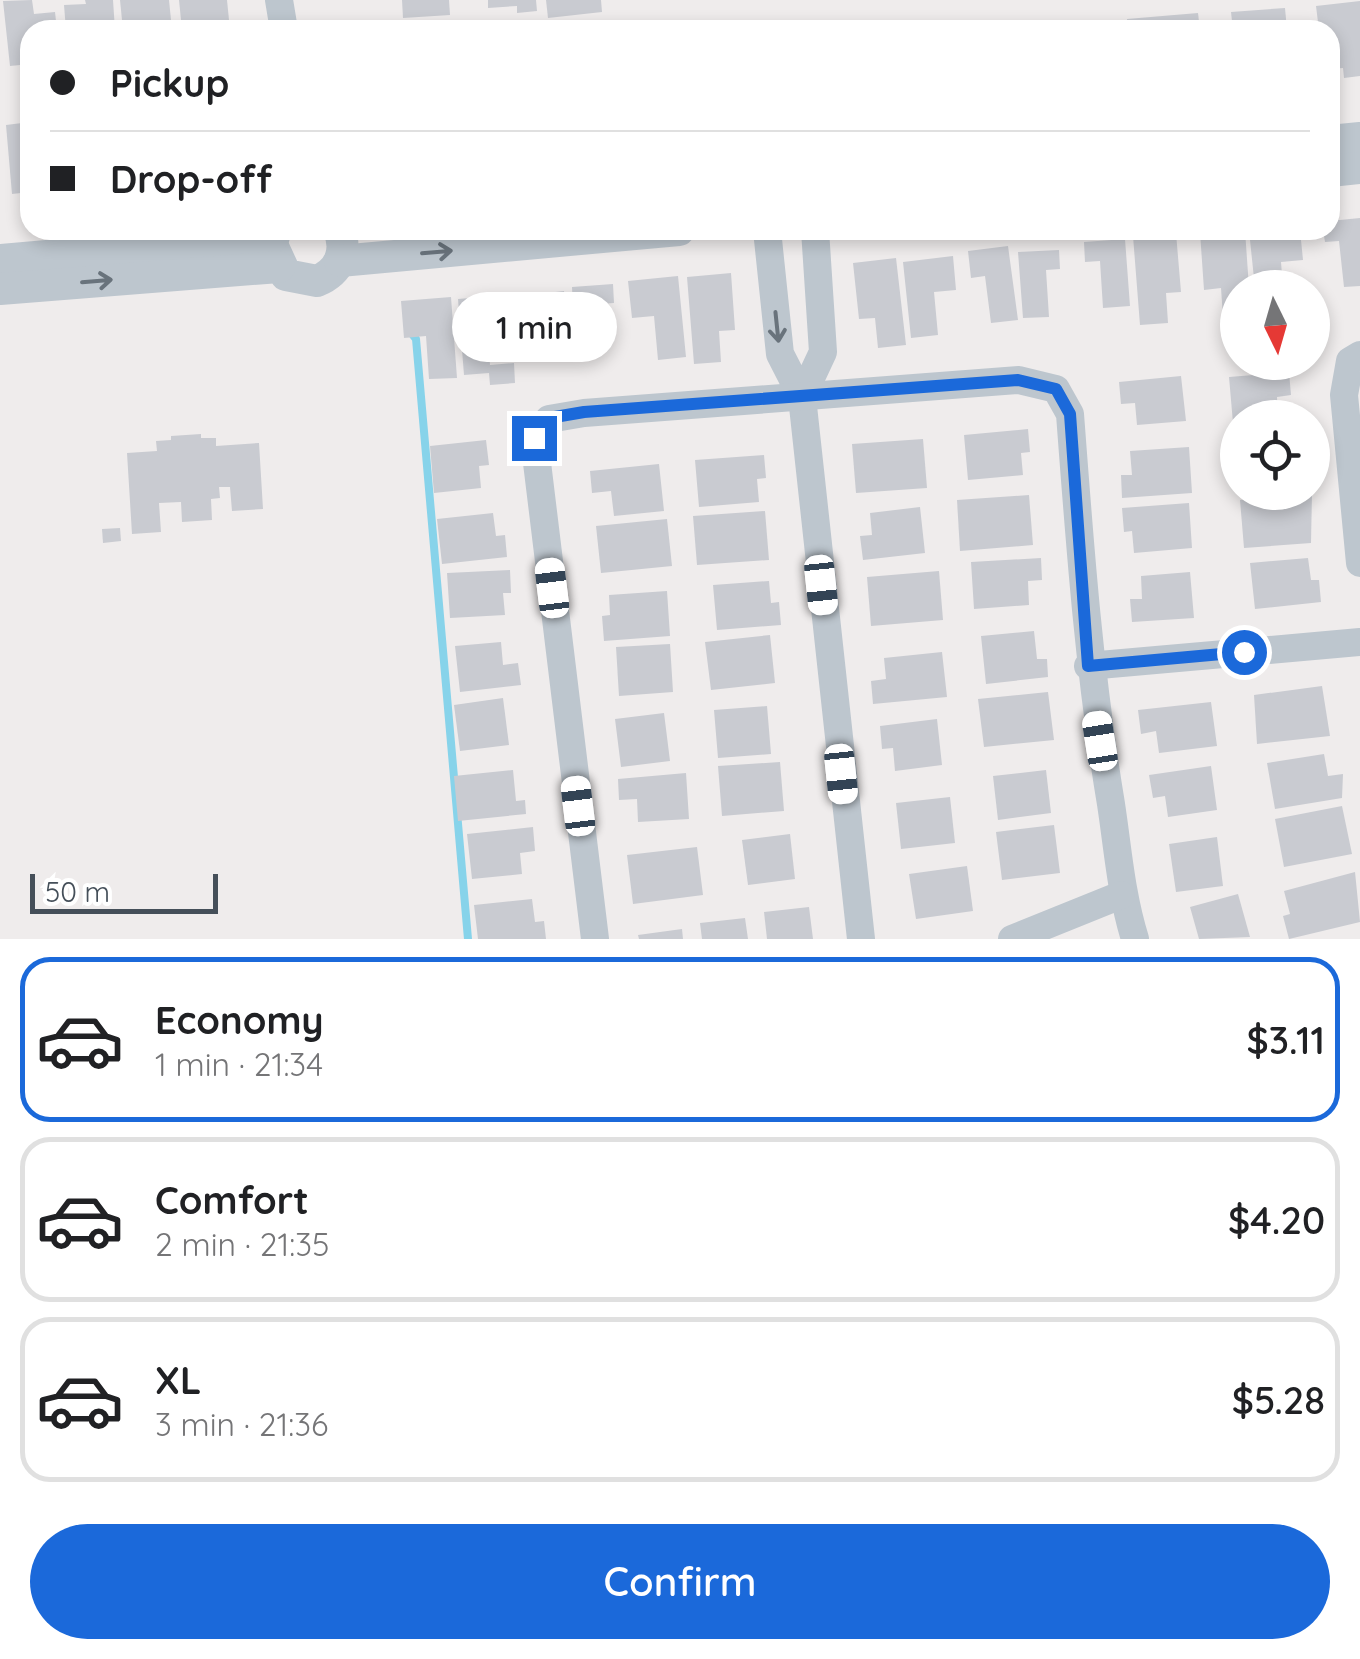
<!DOCTYPE html>
<meta charset="utf-8">
<style>
:root{--surface:#fff;--page:#f2f2f2;--text:#202124;--muted:#757577;--line:#e0e0e0;--accent:#1b69da}
body{margin:0;font-family:Quicksand,sans-serif;background:var(--page);color:var(--text);height:100vh;display:flex;flex-direction:column;font-size:38px;white-space:nowrap}
*{box-sizing:border-box;margin:0}
p{font-size:32px;color:var(--muted)}
.icon{flex:none;width:55px;height:55px;fill:none;stroke:currentColor;stroke-width:2;stroke-linecap:round;stroke-linejoin:round}
.map{position:relative;height:939px;overflow:hidden}
.details{display:flex;flex-direction:column;background:var(--surface);flex:1}
.details>*{flex:none}
.hud{position:absolute;left:20px;top:20px;width:1320px;height:220px;border-radius:30px;box-shadow:0 5px 15px #0003;display:grid;align-content:center;height:220px;padding:0 30px;background:var(--surface)}
.needle{width:65px;rotate:175deg}
.tools{position:absolute;left:1220px;top:270px;display:grid;gap:20px}
.tools a{display:grid;place-items:center;width:110px;height:110px;border-radius:50%;background:var(--surface);box-shadow:0 5px 15px #0003;font-size:50px}
.scale{position:absolute;left:30px;bottom:25px;width:188px;box-sizing:border-box;padding-left:10px;border:5px solid #454f59;border-top:0;font-size:28px;line-height:35px;white-space:nowrap;color:#454f59;-webkit-text-stroke:8px #fff;paint-order:stroke}
.end{position:absolute;width:45px;height:45px;margin:-22px;border:12px solid #1b69da;background:#fff;box-shadow:0 0 0 5px #fff}
.from{border-radius:50%}
.bubble{position:absolute;height:70px;border-radius:35px;background:var(--surface);box-shadow:0 5px 15px #0003;font-size:32px;font-weight:600;line-height:70px;text-align:center}
.car{position:absolute;width:30px;height:60px;margin:-30px -15px;border-radius:12px;box-shadow:0 0 8px 2px #0007;background:linear-gradient(#fff 24%,#345 0 40%,#fff 0 76%,#345 0 86%,#fff 0)}
.hud b{display:flex;align-items:center;gap:35px;height:95px;font-size:38px}
.hud b+b{border-top:2px solid var(--line)}
.hud i{width:25px;height:25px;background:var(--text)}
ul{padding:18px 0 0;list-style:none}
li{display:flex;align-items:center;gap:30px;height:165px;margin:0 20px 15px;padding:0 10px;border:5px solid var(--line);border-radius:30px}
li div{flex:1}
li b{display:block;font-size:38px}
li em{font-style:normal;font-weight:600}
li.selected{border-color:var(--accent)}
li>.icon{width:90px;height:90px;stroke-width:1.5}
.primary-button{display:flex;gap:20px;margin-top:auto;padding:20px 30px}
.primary-button a{flex:1;height:115px;border-radius:60px;background:var(--accent);color:#fff;font-size:40px;font-weight:600;line-height:115px;text-align:center}
.map>svg:first-child{display:block}
.lines{fill:none;stroke-linecap:round;stroke-linejoin:round}
.stream{stroke:#87d3ea;stroke-width:8}
.building{fill:#c9cbd1}
.minor{stroke:#bdc6ce;stroke-width:28}
.tertiary{stroke:#bdc6ce;stroke-width:32}
.oneway{stroke:#69737c}
.route{stroke:#1b69da;stroke-width:12}
</style>
<div class="map">
<svg width="1360" height="939" viewBox="0 0 1360 939">
<rect width="100%" height="100%" fill="#efecec"/>
<g class="lines">
<path class="stream" d="M409 330 416 339 468 939"/>
</g>
<g class="building">
<path d="M32 0 34 14 55 12 57 30H30V64L10 66 3 1Z"/>
<path d="M85 0H113L115 30H66L64 5 86 4Z"/>
<path d="M120 0H169L172 30H123Z"/>
<path d="M179 0H227L230 30H182Z"/>
<path d="M402 0H449L450 15 403 18Z"/>
<path d="M488 0H536L537 11 517 13V6L488 8Z"/>
<path d="M546 0H601L602 12 548 18Z"/>
<path d="M1360 1V76L1344 78 1343 68 1330 69V30H1319L1316 6Z"/>
<path d="M1285 8 1287 30H1233L1231 12Z"/>
<path d="M1198 13 1200 30H1128L1127 19Z"/>
<path d="M1105 22 1106 30H1044V27Z"/>
<path d="M30 122V192L12 194 6 125Z"/>
<path d="M1360 218V286L1344 287 1339 241 1325 242 1323 230H1330V221Z"/>
<path d="M1245 230 1249 288H1238V316L1223 317 1221 288 1204 290 1200 232Z"/>
<path d="M1262 230H1300L1303 260 1281 262 1283 288H1255L1250 240 1262 239Z"/>
<path d="M1176 233 1181 292 1166 293 1168 323 1140 325 1133 236Z"/>
<path d="M1125 239 1130 306 1103 308 1100 261 1085 262 1084 242Z"/>
<path d="M1008 246 1018 320 991 323 985 276 971 278 968 251Z"/>
<path d="M1059 250 1060 269 1046 270 1049 317 1023 318 1018 252Z"/>
<path d="M953 256 956 290 934 292 938 335 911 338 903 262Z"/>
<path d="M896 258 906 345 878 348 875 318 859 319 853 263Z"/>
<path d="M731 273 735 330 719 331 721 362 694 364 687 277Z"/>
<path d="M678 276 686 357 658 360 654 316 632 318 628 281Z"/>
<path d="M613 284 614 303 599 304 602 352 575 353 572 287Z"/>
<path d="M564 291 571 357 542 360 539 333 525 335 521 296Z"/>
<path d="M507 295 510 327 487 329 490 365 514 363 515 383 490 385 489 373 464 375 458 299Z"/>
<path d="M451 297 457 378 429 379 426 336 404 338 401 301Z"/>
<path d="M1289 372 1291 395 1277 397 1278 418H1238L1233 423 1229 377Z"/>
<path d="M1181 376 1186 421 1137 425 1135 403 1121 404 1119 382Z"/>
<path d="M1028 429 1030 452 1021 453 1023 475 968 480 964 435Z"/>
<path d="M201 434V438H216V446L259 443 263 509 232 511 230 487H219L220 498 211 499 212 520 182 522 181 502 159 503 161 532 132 534 127 453 157 451 156 441 171 440V436Z"/>
<path d="M923 439 927 488 856 493 852 444Z"/>
<path d="M486 440 489 465 479 466 481 488 434 493 430 446Z"/>
<path d="M1189 447 1192 493 1122 498 1121 475H1132L1130 451Z"/>
<path d="M764 455 766 478 757 479 759 502 699 507 695 460Z"/>
<path d="M659 464 664 511 614 516 611 491 592 493 590 471Z"/>
<path d="M1312 494 1311 543 1244 548 1240 500Z"/>
<path d="M1029 495 1033 545 960 551 957 500Z"/>
<path d="M1189 503 1192 548 1134 553 1132 531 1124 532 1122 508Z"/>
<path d="M920 507 925 553 863 560 860 536 872 535 870 513Z"/>
<path d="M765 511 769 560 697 565 693 516Z"/>
<path d="M493 513 496 536 505 535 507 557 442 564 437 519Z"/>
<path d="M667 519 672 566 601 573 596 526Z"/>
<path d="M120 528 121 541 103 543 102 529Z"/>
<path d="M1041 558 1042 580 1028 581 1029 605 974 609 971 562Z"/>
<path d="M1308 558 1311 580H1319L1321 602 1255 609 1250 563Z"/>
<path d="M510 570 511 593H503L505 615 450 618 447 573Z"/>
<path d="M939 571 943 620 871 626 867 577Z"/>
<path d="M1190 572 1194 618 1132 622 1130 599H1142L1141 576Z"/>
<path d="M769 581 771 603 779 602 781 625 717 630 713 585Z"/>
<path d="M667 591 670 636 604 641 602 616 610 615 609 595Z"/>
<path d="M1034 631 1037 659H1047L1048 677 986 684 981 636Z"/>
<path d="M770 635 775 683 711 690 705 642Z"/>
<path d="M501 642 503 665 518 663 521 685 460 692 455 646Z"/>
<path d="M670 644 673 692 619 696 616 647Z"/>
<path d="M942 652 947 697 873 704 871 681 886 679 884 658Z"/>
<path d="M1322 686 1330 736 1257 744 1254 695Z"/>
<path d="M1048 692 1054 740 984 747 978 699Z"/>
<path d="M503 698 509 745 460 751 454 705Z"/>
<path d="M1211 702 1217 746 1159 753 1156 731 1141 734 1138 710Z"/>
<path d="M767 706 771 754 718 758 714 710Z"/>
<path d="M664 713 670 761 621 767 615 719Z"/>
<path d="M937 719 942 765 895 771 893 748 882 749 880 726Z"/>
<path d="M1324 754 1328 776 1343 774 1342 798 1275 809 1267 763Z"/>
<path d="M780 762 784 811 722 816 718 766Z"/>
<path d="M1211 766 1217 810 1168 817 1165 796 1153 798 1149 775Z"/>
<path d="M513 770 516 801 525 800 526 814 458 821 454 776Z"/>
<path d="M1046 770 1051 813 998 820 993 776Z"/>
<path d="M686 773 689 819 638 822 637 799 619 800 618 779Z"/>
<path d="M950 797 955 843 901 849 896 803Z"/>
<path d="M1342 806 1352 854 1284 867 1275 819Z"/>
<path d="M1054 825 1060 873 1002 880 996 832Z"/>
<path d="M533 827 535 851 520 853 522 874 472 879 467 834Z"/>
<path d="M790 834 795 879 748 885 742 840Z"/>
<path d="M1217 837 1223 886 1176 892 1169 844Z"/>
<path d="M697 847 703 895 633 904 627 855Z"/>
<path d="M967 866 973 911 916 919 909 874Z"/>
<path d="M1355 872 1360 922 1289 939 1283 916 1290 914 1284 891Z"/>
<path d="M1238 894 1250 937 1199 939 1190 907Z"/>
<path d="M532 899 535 922 544 921 546 939H478L474 905Z"/>
<path d="M809 907 813 939H767L764 912Z"/>
<path d="M745 918 748 939H702L700 923Z"/>
<path d="M682 929 683 939H639L638 935Z"/>
</g>
<g class="lines">
<g class="minor">
<path d="M279 0 284 30"/>
<path d="M767 230 780 354 802 397 823 352 815 230"/>
<path d="M1360 355 1350 361 1344 395 1360 563"/>
<path d="M802 397 861 939"/>
<path d="M1088 666 1360 642"/>
<path d="M595 939 534 438 549 419 584 413 1019 380 1056 389 1070 414C1080 547 1089 672 1111 804 1118 850 1121 894 1135 939"/>
<path d="M1012 939 1121 895"/>
</g>
<g class="tertiary">
<path d="M1330 141 1360 138"/>
<path d="M1330 171 1360 168"/>
<path d="M274 249 286 275 317 281C339 272 348 252 339 230"/>
<path d="M0 260 274 236"/>
<path d="M340 261 679 230"/>
<path d="M0 289 279 267"/>
</g>
</g>
<defs><path id="oneway-shaft" d="M-6 0H5M1.5-3L5.5 0L1.5 3" fill="none" stroke-width="1.6" stroke-linecap="round" stroke-linejoin="round" transform="scale(2.5)"/></defs>
<g class="oneway">
<use href="#oneway-shaft" transform="translate(437 252) rotate(-5)"/>
<use href="#oneway-shaft" transform="translate(97 281) rotate(-5)"/>
<use href="#oneway-shaft" transform="translate(777 327) rotate(84)"/>
</g>
<g class="lines">
<path class="route" d="M534 438 549 418 584 412 1018 380 1056 389 1070 414 1088 666 1244 652"/>
</g>
</svg>
<div class="tools">
<a><svg class="needle" viewBox="-14 -14 28 28"><path d="M0-13l5 13h-10z" fill="#e53935"/><path d="M0 13l5-13h-10z" fill="#757577"/></svg></a>
<a><svg class="icon" aria-label="locate" viewBox="0 0 24 24"><circle cx="12" cy="12" r="6"/><path d="M12 2v4M12 18v4M2 12h4M18 12h4"/></svg></a>
</div>
<div class="scale">50 m</div>
<i class="end from" style="left:1244px;top:652px"></i>
<i class="end" style="left:534px;top:438px"></i>
<div class="bubble" style="left:452px;top:292px;width:165px">1 min</div>
<i class="car" style="left:821px;top:585px;rotate:174deg"></i>
<i class="car" style="left:552px;top:588px;rotate:353deg"></i>
<i class="car" style="left:1100px;top:741px;rotate:351deg"></i>
<i class="car" style="left:841px;top:774px;rotate:174deg"></i>
<i class="car" style="left:578px;top:806px;rotate:353deg"></i>
<div class="hud">
<b><i class="from"></i>Pickup</b>
<b><i></i>Drop-off</b>
</div>
</div>
<section class="details">
<ul>
<li class="selected"><svg class="icon" aria-label="car" viewBox="0 0 24 24"><path d="M5 17H2v-5l4-1 3-4h7l3 4 3 1v5h-3M9 17h6M6 11h13"/><circle cx="7" cy="17" r="2"/><circle cx="17" cy="17" r="2"/></svg><div><b>Economy</b><p>1 min · 21:34</p></div><em>$3.11</em></li>
<li><svg class="icon" aria-label="car" viewBox="0 0 24 24"><path d="M5 17H2v-5l4-1 3-4h7l3 4 3 1v5h-3M9 17h6M6 11h13"/><circle cx="7" cy="17" r="2"/><circle cx="17" cy="17" r="2"/></svg><div><b>Comfort</b><p>2 min · 21:35</p></div><em>$4.20</em></li>
<li><svg class="icon" aria-label="car" viewBox="0 0 24 24"><path d="M5 17H2v-5l4-1 3-4h7l3 4 3 1v5h-3M9 17h6M6 11h13"/><circle cx="7" cy="17" r="2"/><circle cx="17" cy="17" r="2"/></svg><div><b>XL</b><p>3 min · 21:36</p></div><em>$5.28</em></li>
</ul>
<div class="primary-button"><a>Confirm</a></div>
</section>
